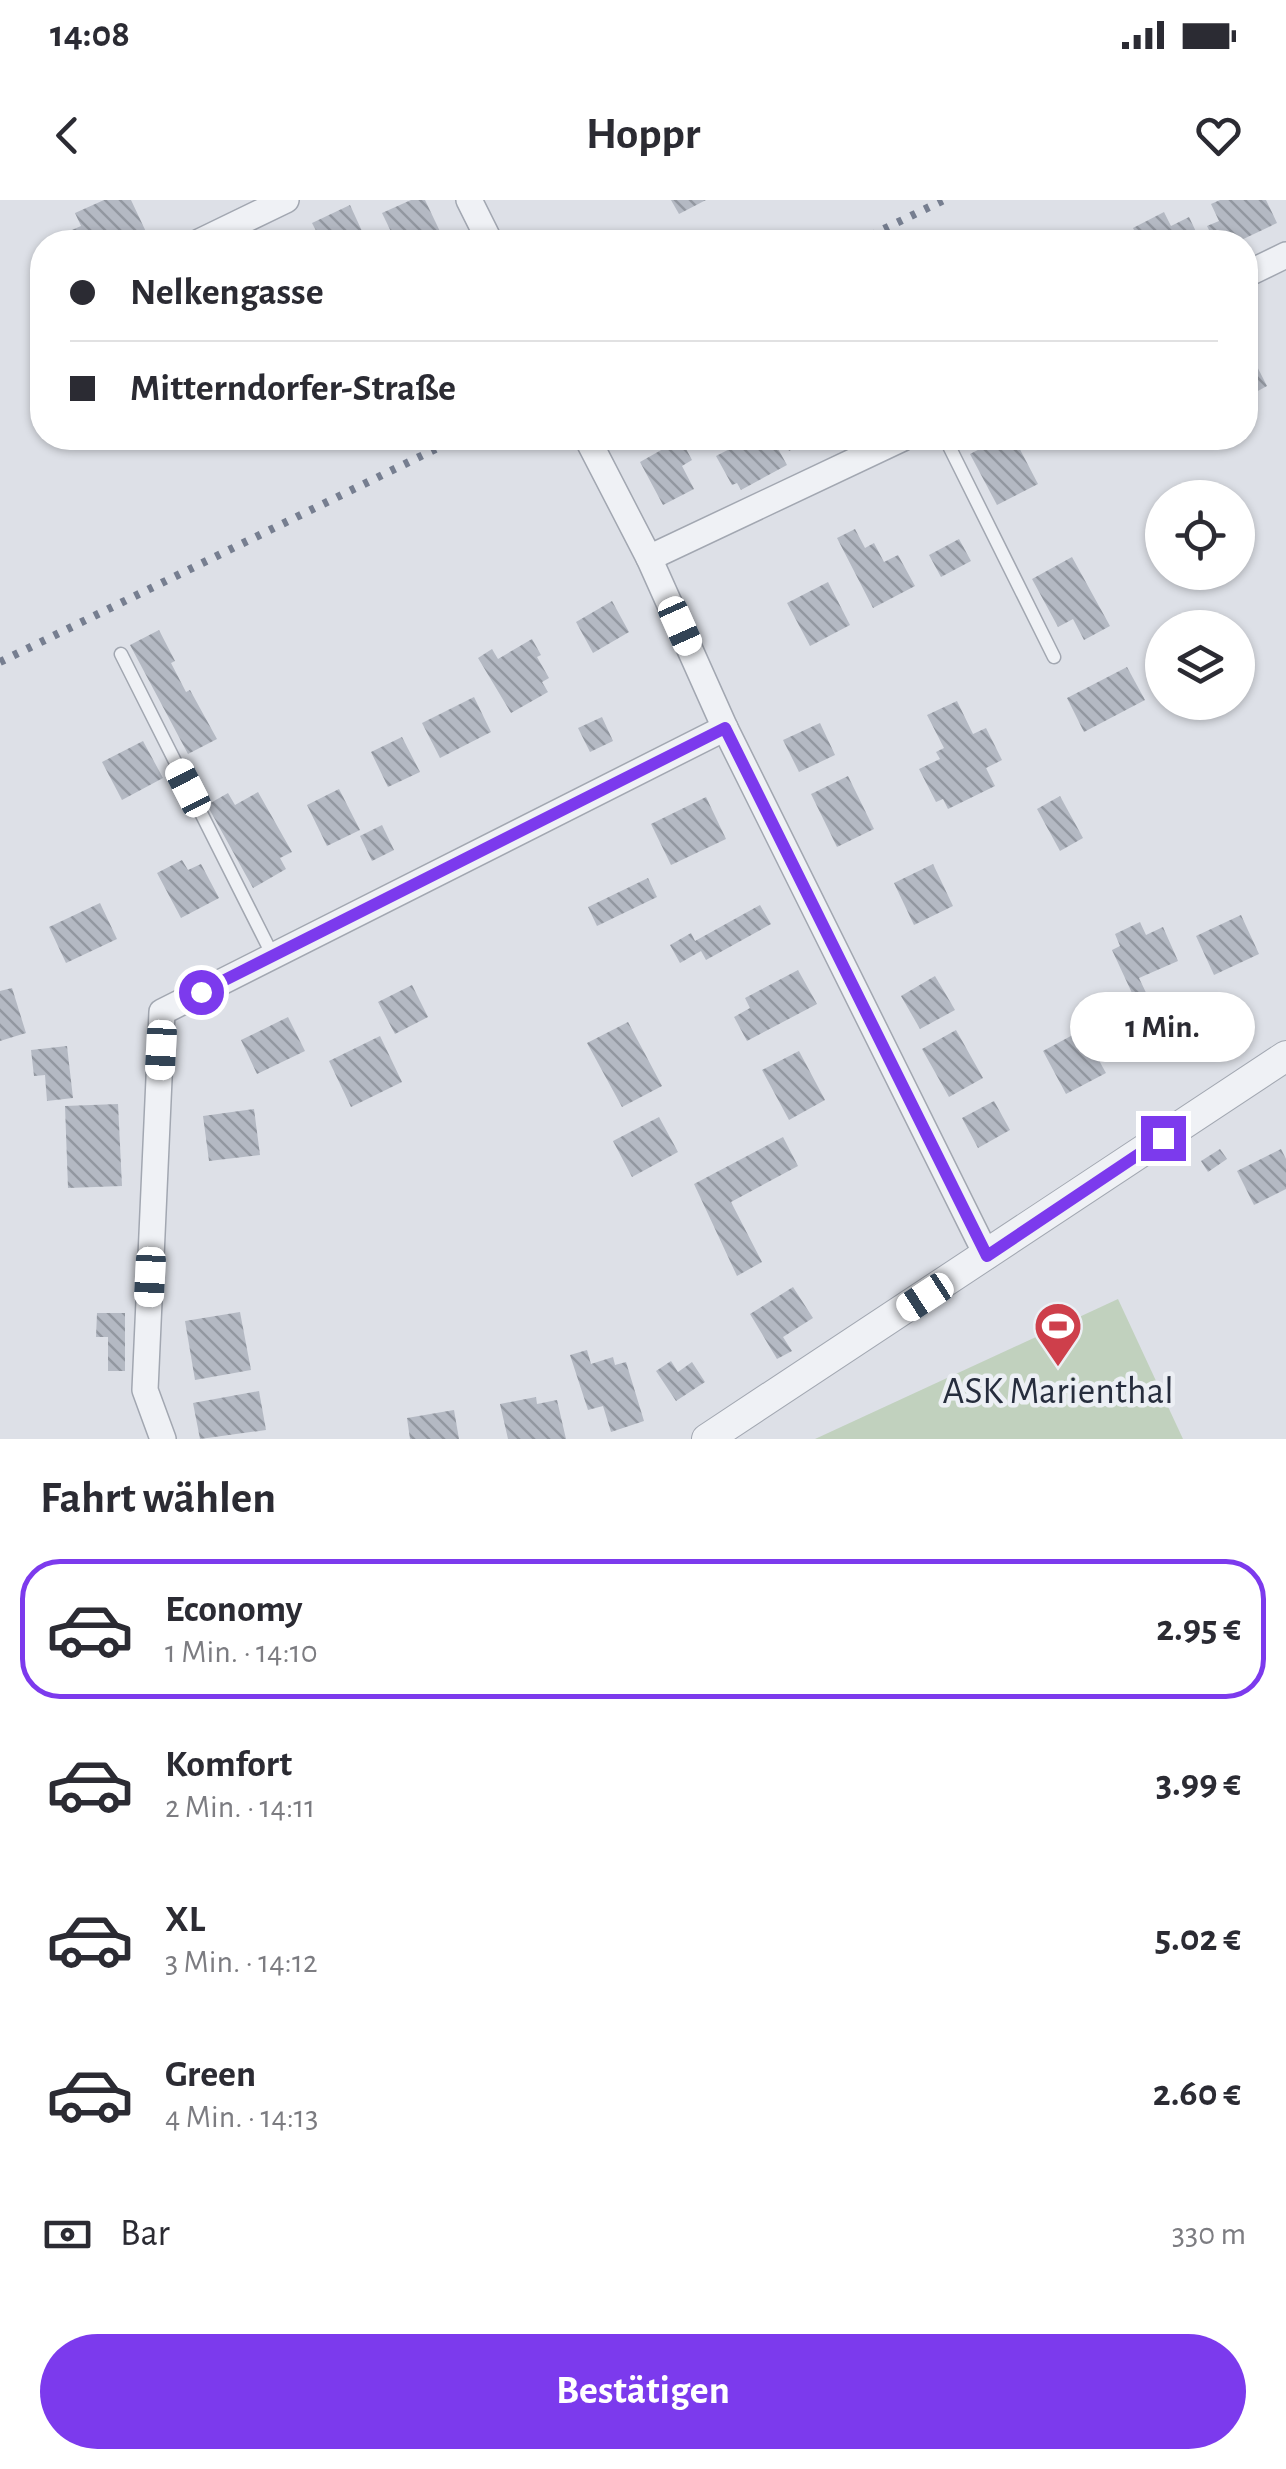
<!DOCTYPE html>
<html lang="de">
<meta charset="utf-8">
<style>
:root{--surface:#fff;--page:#f7f7f7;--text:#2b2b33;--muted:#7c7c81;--line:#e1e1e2;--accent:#7c3aed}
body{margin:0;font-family:"Alegreya Sans",sans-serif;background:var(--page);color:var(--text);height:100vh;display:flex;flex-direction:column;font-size:38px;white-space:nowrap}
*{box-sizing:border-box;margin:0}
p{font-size:32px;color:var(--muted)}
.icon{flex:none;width:55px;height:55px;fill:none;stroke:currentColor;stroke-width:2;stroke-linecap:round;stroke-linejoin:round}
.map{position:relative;height:1239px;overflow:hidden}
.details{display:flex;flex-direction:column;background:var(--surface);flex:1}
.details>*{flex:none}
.hud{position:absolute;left:30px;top:30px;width:1228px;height:220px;border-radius:40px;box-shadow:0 2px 8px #0004;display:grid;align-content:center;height:220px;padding:0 40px;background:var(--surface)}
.tools{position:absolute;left:1145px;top:280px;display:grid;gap:20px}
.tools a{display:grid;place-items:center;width:110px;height:110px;border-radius:50%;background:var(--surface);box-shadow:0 2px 8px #0004;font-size:50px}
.end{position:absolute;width:45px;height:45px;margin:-22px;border:12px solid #7c3aed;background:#fff;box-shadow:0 0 0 5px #fff}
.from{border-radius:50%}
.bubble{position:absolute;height:70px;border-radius:35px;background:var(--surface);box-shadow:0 2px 8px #0004;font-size:32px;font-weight:600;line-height:70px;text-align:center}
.car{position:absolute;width:30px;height:60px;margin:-30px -15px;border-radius:12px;box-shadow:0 0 8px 2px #0007;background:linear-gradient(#fff 24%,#345 0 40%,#fff 0 76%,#345 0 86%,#fff 0)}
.hud b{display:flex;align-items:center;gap:35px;height:95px;font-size:38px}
.hud b+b{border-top:2px solid var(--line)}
.hud i{width:25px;height:25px;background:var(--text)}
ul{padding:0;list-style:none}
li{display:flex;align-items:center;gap:30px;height:140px;margin:0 20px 15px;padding:0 20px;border:5px solid transparent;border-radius:40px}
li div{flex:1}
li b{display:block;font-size:38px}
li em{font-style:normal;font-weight:600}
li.on{border-color:var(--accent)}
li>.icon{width:90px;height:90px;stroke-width:1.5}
h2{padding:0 40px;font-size:45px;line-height:120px}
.pay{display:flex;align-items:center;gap:25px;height:110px;padding:0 40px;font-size:38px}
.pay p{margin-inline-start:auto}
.cta{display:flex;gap:20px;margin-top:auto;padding:20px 40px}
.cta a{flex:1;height:115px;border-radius:60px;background:var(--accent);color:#fff;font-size:40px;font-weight:600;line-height:115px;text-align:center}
.status{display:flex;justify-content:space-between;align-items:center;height:70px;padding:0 50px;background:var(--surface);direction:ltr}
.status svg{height:28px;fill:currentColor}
header{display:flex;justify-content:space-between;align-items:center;height:130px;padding:0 40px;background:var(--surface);font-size:45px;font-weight:600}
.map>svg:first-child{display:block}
.pitch{fill:#c1d1be}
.building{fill:url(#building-back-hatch)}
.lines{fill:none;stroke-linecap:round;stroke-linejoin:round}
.service-casing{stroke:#a2a7b1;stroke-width:15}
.minor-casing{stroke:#a2a7b1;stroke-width:28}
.tertiary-casing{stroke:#a2a7b1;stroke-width:32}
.service{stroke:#eff1f5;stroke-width:12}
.minor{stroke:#eff1f5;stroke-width:25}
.tertiary{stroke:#eff1f5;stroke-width:30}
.rail{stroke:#767e90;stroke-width:8;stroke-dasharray:5 10;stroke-linecap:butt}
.route{stroke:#7c3aed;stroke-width:12}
.labels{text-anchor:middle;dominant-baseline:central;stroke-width:9;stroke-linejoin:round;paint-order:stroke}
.poi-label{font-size:38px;fill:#262d3d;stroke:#eceff4}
</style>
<div class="status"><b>14:08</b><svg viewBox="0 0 49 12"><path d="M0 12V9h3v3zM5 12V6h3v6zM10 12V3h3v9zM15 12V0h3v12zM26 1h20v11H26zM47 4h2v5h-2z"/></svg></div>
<header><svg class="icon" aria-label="back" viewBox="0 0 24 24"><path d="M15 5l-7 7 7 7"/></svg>Hoppr<svg class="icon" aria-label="heart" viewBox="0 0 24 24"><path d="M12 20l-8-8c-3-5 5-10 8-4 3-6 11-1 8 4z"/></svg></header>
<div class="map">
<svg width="1286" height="1239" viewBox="0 0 1286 1239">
<defs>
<pattern id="building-back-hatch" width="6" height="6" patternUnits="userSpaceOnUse" patternTransform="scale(2.5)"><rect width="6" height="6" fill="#b4b9c3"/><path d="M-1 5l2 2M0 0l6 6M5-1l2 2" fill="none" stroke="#9297a0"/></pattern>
</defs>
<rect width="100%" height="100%" fill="#dde0e7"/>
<path class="pitch" d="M1118 1099 1183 1239H815Z"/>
<g class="building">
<path d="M104 0H131L148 36 134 42H59L56 37 81 26 75 13Z"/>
<path d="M411 0H425L445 42H396L382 13Z"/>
<path d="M671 0H706L679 14Z"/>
<path d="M1220 0H1266L1277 23 1237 42H1215L1207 26 1219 21 1211 4Z"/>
<path d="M350 5 367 42H322L312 23Z"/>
<path d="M1164 12 1171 26 1189 17 1201 42H1140L1133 28Z"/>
<path d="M1245 143 1267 186 1245 198Z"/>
<path d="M680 238 692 260 682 266 694 289 663 305 640 262 670 245 666 239Z"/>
<path d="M751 238H772L787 265 741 290 737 283 732 285 716 256Z"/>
<path d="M782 238H814L789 251Z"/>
<path d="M1001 238H1014L1038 284 997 305 970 254Z"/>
<path d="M855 329 865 348 874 343 884 362 898 355 915 386 873 408 837 338Z"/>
<path d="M959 339 971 361 941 377 929 355Z"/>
<path d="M1072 357 1110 426 1084 440 1073 419 1058 427 1032 379Z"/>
<path d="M828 382 850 425 810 446 787 403Z"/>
<path d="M612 401 629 432 593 453 576 422Z"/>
<path d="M159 430 175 461 171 463 186 492 190 490 217 539 188 554 130 445Z"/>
<path d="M532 439 541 455 537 457 549 478 542 482 548 492 511 513 478 458 492 449 498 459Z"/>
<path d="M1127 467 1145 500 1084 532 1067 498Z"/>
<path d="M474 497 491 532 440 558 422 523Z"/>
<path d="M957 501 973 534 986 528 1002 560 986 568 995 586 948 609 943 599 936 602 919 569 940 559 936 552 944 548 927 515Z"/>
<path d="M602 517 613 541 590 552 578 528Z"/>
<path d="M820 523 835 555 799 572 783 540Z"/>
<path d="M402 537 420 572 388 587 371 552Z"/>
<path d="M143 541 163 578 122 600 102 562Z"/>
<path d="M848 576 874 629 837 647 811 594Z"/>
<path d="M339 589 360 630 327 646 307 605Z"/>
<path d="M258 592 292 652 280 658 286 669 253 688 207 605 228 593 235 605Z"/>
<path d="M1060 596 1083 638 1060 651 1037 609Z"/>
<path d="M706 597 726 639 671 665 651 624Z"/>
<path d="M382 625 394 650 372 661 360 636Z"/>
<path d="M182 660 188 670 201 664 219 698 181 718 157 673Z"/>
<path d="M933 664 953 706 914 725 894 683Z"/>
<path d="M648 678 657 697 597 726 588 707Z"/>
<path d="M100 703 117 739 66 763 49 727Z"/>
<path d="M760 705 771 724 706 760 701 751 680 763 670 745 691 733 695 741Z"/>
<path d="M1241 715 1259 754 1214 775 1196 736Z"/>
<path d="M1140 722 1146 735 1163 727 1178 761 1139 778 1150 801 1138 806 1112 750 1120 746 1115 734Z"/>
<path d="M798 770 817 804 747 841 734 817 750 808 745 798Z"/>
<path d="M935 776 955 810 920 829 901 796Z"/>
<path d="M412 785 428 817 395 834 378 802Z"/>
<path d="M12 788 26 833 0 841V791Z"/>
<path d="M288 817 305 851 257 874 241 840Z"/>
<path d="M628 822 662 886 622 907 587 843Z"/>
<path d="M956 830 983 878 949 897 922 849Z"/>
<path d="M1082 830 1106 873 1066 894 1043 851Z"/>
<path d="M380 836 402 882 351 907 329 861Z"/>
<path d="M67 846 73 898 47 901 45 875 34 876 31 850Z"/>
<path d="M799 851 825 900 789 920 762 870Z"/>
<path d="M994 901 1010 930 978 948 962 918Z"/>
<path d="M118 904 122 986 68 988 65 906Z"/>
<path d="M254 909 260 955 209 961 203 916Z"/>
<path d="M659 917 678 952 632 977 613 941Z"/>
<path d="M783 937 798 966 731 1002 762 1062 737 1076 694 984Z"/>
<path d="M1220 949 1227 959 1208 972 1201 961Z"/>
<path d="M1281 949 1286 959V989L1254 1005 1237 971Z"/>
<path d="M793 1087 813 1118 783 1137 792 1151 777 1159 750 1114Z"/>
<path d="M240 1112 251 1170 195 1180 185 1121Z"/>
<path d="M97 1113H125V1171H108V1137H96Z"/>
<path d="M587 1150 591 1164 613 1157 615 1165 626 1162 644 1221 611 1232 603 1206 588 1210 570 1155Z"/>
<path d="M671 1161 678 1172 692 1162 705 1182 676 1201 656 1171Z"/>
<path d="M259 1191 266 1230 200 1239 193 1203Z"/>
<path d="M536 1197 537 1204 557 1200 566 1239H508L500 1204Z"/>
<path d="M454 1210 459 1239H410L407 1218Z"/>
</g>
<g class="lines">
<g class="service-casing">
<g id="service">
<path d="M945 238 1054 457"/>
<path d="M121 454 273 756"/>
</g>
</g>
<g class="minor-casing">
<g id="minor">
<path d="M469 0 490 42"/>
<path d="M199 42 286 0"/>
<path d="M1245 75 1286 55"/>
<path d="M587 238 649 358 725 528 987 1056"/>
<path d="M649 358 903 238"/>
<path d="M163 1239 145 1190 162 812 725 528"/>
</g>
</g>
<g class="tertiary-casing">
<path id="tertiary" d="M707 1239 1286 856"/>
</g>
<use href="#service" class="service"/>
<use href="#minor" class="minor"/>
<use href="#tertiary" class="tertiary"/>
<g class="rail">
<path d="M857 42 944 0"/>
<path d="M0 462 458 238"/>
</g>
</g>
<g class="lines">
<path class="route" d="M201 792 725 528 987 1056 1163 938"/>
</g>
<defs>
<g id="stadium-pin" transform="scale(2.5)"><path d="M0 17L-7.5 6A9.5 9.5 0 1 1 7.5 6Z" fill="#ce3f4b" stroke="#eceff4"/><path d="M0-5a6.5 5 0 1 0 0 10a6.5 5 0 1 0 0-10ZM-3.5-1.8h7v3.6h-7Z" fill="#fff"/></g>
</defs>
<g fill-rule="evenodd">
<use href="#stadium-pin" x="1058" y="1126"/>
</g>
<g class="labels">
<g class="poi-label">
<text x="1058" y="1192">ASK Marienthal</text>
</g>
</g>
</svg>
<div class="tools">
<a><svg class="icon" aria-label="locate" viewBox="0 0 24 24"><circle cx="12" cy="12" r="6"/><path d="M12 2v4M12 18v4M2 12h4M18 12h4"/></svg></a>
<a><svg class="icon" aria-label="layers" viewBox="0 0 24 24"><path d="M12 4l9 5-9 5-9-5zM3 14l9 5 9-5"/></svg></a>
</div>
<i class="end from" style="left:201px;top:792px"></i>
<i class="end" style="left:1163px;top:938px"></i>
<div class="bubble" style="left:1070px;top:792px;width:185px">1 Min.</div>
<i class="car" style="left:680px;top:426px;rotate:156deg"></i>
<i class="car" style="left:188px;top:588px;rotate:333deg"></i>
<i class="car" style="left:161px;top:850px;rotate:183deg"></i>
<i class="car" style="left:150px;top:1077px;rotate:183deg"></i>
<i class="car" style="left:925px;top:1097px;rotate:237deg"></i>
<div class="hud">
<b><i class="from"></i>Nelkengasse</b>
<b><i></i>Mitterndorfer-Straße</b>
</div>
</div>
<section class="details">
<h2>Fahrt wählen</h2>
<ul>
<li class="on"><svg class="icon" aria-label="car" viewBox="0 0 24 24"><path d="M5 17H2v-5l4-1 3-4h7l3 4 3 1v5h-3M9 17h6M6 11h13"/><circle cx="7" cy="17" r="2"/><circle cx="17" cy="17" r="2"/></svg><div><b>Economy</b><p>1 Min. · 14:10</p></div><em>2.95 €</em></li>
<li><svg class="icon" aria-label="car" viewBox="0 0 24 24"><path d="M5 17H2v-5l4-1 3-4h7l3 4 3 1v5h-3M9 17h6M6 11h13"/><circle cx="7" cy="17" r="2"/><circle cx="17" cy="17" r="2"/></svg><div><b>Komfort</b><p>2 Min. · 14:11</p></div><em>3.99 €</em></li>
<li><svg class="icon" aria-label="car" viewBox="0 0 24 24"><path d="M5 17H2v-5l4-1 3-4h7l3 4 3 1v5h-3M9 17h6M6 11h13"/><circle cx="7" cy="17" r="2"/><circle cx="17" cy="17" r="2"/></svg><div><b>XL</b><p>3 Min. · 14:12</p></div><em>5.02 €</em></li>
<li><svg class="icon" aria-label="car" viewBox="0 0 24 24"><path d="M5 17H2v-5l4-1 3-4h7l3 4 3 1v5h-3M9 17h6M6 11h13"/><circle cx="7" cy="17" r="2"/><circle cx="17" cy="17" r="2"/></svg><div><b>Green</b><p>4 Min. · 14:13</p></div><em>2.60 €</em></li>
</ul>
<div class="pay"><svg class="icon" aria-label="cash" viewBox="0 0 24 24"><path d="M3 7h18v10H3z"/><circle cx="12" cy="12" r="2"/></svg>Bar<p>330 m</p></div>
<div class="cta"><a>Bestätigen</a></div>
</section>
